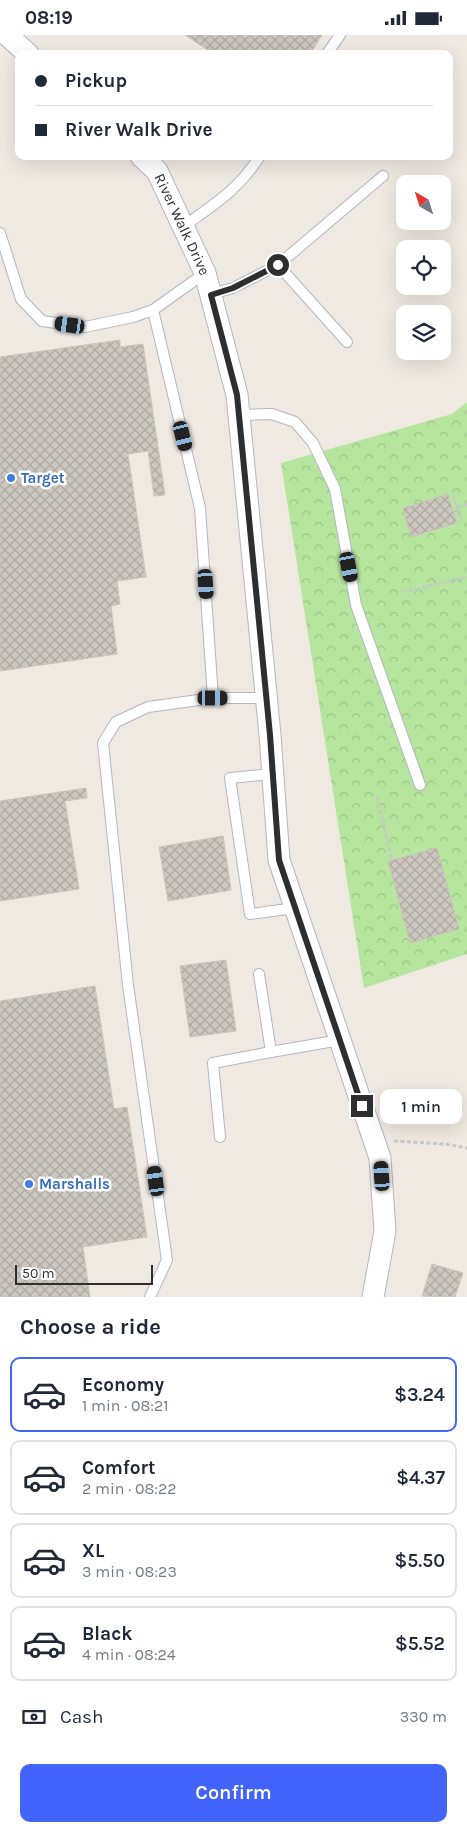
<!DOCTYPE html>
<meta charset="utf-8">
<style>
:root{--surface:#fff;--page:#f2f2f3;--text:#1f2937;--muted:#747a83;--line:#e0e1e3;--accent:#4264fb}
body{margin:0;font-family:Karla,sans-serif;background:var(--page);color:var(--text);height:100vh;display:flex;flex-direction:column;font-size:19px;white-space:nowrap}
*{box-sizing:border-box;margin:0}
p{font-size:16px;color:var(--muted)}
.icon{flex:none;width:28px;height:28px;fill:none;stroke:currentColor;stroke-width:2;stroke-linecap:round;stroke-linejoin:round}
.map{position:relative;height:1262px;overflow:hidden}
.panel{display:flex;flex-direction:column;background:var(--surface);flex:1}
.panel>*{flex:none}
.banner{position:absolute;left:15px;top:15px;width:438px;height:110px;border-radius:10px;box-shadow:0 5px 20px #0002;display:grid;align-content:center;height:110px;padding:0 20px;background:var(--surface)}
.needle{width:32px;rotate:321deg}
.buttons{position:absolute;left:396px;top:140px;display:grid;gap:10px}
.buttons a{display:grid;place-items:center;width:55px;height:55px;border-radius:10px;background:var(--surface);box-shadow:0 5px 20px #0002;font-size:25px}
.scale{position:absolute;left:15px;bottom:12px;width:138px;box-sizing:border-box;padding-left:5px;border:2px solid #2e2e2e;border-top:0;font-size:14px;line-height:18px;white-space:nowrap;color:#2e2e2e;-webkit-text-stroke:4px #fff;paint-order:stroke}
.end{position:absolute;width:22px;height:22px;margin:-11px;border:6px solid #2e2e2e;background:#fff;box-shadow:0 0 0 2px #fff}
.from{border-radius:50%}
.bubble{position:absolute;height:35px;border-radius:10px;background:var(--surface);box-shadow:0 5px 20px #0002;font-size:16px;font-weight:600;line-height:35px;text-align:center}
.car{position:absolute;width:15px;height:30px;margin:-15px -8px;border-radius:6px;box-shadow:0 0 4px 1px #0007;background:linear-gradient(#222 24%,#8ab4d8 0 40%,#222 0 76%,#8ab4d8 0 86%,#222 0)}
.banner b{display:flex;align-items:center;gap:18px;height:48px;font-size:19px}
.banner b+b{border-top:1px solid var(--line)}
.banner i{width:12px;height:12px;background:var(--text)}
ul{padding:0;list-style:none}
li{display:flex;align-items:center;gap:15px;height:75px;margin:0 10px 8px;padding:0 10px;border:2px solid var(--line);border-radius:10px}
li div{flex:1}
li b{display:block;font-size:19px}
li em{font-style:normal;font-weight:600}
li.current{border-color:var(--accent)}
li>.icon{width:45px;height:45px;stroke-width:1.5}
h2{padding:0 20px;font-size:22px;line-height:60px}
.pay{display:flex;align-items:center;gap:12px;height:55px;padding:0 20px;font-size:19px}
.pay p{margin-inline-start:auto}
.button{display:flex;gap:10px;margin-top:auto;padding:10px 20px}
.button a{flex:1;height:58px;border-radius:10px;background:var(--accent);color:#fff;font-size:20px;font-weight:600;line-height:58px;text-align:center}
.status{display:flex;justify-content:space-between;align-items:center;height:35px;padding:0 25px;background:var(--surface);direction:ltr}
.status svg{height:14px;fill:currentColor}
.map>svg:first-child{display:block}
.forest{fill:url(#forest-crowns)}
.building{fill:url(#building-cross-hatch);stroke:#cbc5ba}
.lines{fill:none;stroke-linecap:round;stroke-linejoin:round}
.service-casing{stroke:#b4b7c1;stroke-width:12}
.minor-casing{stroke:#b4b7c1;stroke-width:23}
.path{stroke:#c9c9c9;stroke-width:3;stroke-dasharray:4 2.5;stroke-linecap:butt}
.service{stroke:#fff;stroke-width:10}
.minor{stroke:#fff;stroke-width:21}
.route{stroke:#2e2e2e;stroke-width:6}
.shop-dot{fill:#3f7fe0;stroke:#fff;stroke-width:2}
.labels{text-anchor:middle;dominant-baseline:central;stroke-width:5;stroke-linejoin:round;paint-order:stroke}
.street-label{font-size:15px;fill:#2e2e2e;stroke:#fff}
.shop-label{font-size:15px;font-weight:bold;fill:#366cbe;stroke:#fff;text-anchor:start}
</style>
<div class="status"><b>08:19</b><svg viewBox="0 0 49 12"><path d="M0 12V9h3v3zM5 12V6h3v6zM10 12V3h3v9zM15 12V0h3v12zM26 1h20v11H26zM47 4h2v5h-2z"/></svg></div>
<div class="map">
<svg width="467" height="1262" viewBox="0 0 467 1262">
<defs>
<pattern id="forest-crowns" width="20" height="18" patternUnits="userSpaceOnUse" patternTransform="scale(1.25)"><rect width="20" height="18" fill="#b6e59e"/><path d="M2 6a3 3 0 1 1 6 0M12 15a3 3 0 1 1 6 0" fill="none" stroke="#9dc588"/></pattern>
<pattern id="building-cross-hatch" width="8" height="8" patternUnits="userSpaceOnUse" patternTransform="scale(1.25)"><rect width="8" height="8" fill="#cbc7bf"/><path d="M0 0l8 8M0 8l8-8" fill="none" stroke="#afaba4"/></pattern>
</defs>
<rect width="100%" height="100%" fill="#efe9e1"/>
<path class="forest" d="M467 367V919L364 953 281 428 452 379Z"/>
<g class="building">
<path d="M185 0H322L310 19H214Z"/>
<path d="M120 305V312L143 309 165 460 154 461 148 416 128 419 146 542 117 546 120 569 111 571 117 619 0 636V322Z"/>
<path d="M448 459 457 488 411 502 403 473Z"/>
<path d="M86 753 87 763 65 766 79 854 0 866V766Z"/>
<path d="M223 801 231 855 168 866 159 812Z"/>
<path d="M437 813 459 894 410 908 388 826Z"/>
<path d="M226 925 236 996 190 1002 180 931Z"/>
<path d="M95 951 114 1074 127 1072 147 1202 83 1212 90 1262H0V966Z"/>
<path d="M432 1229 463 1238 455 1262 422 1261Z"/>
</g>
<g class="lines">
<g class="service-casing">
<g id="service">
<path d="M327 19 340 0"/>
<path d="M184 191C216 168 238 155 260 121"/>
<path d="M0 198 21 264 42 286 85 292 133 282 153 275 205 238"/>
<path d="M278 230 383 141"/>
<path d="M211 259 233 253 278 230 347 307"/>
<path d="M153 275 200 473 213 663"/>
<path d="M238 380 272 379 295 387 313 408 335 454 356 570 420 750"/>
<path d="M272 739 230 743 250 879 295 873"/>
<path d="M259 939 271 1017 340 1005"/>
<path d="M220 1102 213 1028 271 1017"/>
<path d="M150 1262 167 1225 128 950 103 708 116 687 148 672 213 663H266"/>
</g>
</g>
<g class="minor-casing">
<g id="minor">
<path d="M7 0 28 19"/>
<path id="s1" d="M141 121 157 136 205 238 237 360 270 700 279 825 380 1123 385 1196 373 1262"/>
</g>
</g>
<g class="path">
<path d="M453 460 461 486"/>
<path d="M457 472 467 470"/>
<path d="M403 557 467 542"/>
<path d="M377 762 392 825"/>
<path d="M394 1106 445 1109 467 1113"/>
</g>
<use href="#service" class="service"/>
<use href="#minor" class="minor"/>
</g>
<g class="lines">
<path class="route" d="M278 230 233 253 211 260 237 360 270 700 279 825 362 1071"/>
</g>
<g class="shop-dot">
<circle cx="11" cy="443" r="5"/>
<circle cx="29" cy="1149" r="5"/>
</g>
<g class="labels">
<g class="street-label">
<text stroke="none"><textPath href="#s1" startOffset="81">River Walk Drive</textPath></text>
</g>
<g class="shop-label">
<text x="21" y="443">Target</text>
<text x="39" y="1149">Marshalls</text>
</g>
</g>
</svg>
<div class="buttons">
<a><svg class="needle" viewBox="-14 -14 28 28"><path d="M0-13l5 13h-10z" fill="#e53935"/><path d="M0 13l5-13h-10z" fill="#747a83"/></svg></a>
<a><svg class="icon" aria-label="locate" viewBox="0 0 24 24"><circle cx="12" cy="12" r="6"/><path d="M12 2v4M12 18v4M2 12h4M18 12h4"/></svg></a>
<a><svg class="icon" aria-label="layers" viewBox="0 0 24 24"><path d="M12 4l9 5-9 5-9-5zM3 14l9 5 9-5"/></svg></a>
</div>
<div class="scale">50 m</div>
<i class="end from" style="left:278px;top:230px"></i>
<i class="end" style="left:362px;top:1071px"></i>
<div class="bubble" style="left:380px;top:1054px;width:82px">1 min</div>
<i class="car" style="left:70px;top:290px;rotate:278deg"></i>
<i class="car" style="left:183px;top:401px;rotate:166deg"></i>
<i class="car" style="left:349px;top:532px;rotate:169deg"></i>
<i class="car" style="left:206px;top:549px;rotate:176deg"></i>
<i class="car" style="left:213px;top:663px;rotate:90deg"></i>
<i class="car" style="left:382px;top:1141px;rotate:356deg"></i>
<i class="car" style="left:156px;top:1146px;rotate:352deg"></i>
<div class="banner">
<b><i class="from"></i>Pickup</b>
<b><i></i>River Walk Drive</b>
</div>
</div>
<section class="panel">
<h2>Choose a ride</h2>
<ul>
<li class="current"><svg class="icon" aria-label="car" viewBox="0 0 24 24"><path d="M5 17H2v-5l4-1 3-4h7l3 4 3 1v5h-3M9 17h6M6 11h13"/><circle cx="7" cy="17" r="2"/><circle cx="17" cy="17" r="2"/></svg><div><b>Economy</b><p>1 min · 08:21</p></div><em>$3.24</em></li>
<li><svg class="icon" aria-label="car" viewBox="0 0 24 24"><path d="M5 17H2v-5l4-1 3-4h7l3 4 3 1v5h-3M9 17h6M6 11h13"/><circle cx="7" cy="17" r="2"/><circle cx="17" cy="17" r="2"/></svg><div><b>Comfort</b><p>2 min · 08:22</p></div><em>$4.37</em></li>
<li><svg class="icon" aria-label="car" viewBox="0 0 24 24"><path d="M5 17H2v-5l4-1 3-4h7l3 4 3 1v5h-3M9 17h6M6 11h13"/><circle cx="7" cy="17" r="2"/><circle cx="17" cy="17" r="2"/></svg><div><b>XL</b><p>3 min · 08:23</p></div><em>$5.50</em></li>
<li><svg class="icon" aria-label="car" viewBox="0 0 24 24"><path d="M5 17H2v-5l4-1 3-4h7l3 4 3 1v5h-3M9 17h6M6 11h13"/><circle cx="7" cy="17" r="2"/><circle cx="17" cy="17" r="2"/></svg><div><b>Black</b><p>4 min · 08:24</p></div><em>$5.52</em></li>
</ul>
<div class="pay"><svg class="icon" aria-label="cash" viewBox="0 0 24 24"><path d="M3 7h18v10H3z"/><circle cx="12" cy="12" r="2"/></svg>Cash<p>330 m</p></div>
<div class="button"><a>Confirm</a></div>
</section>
